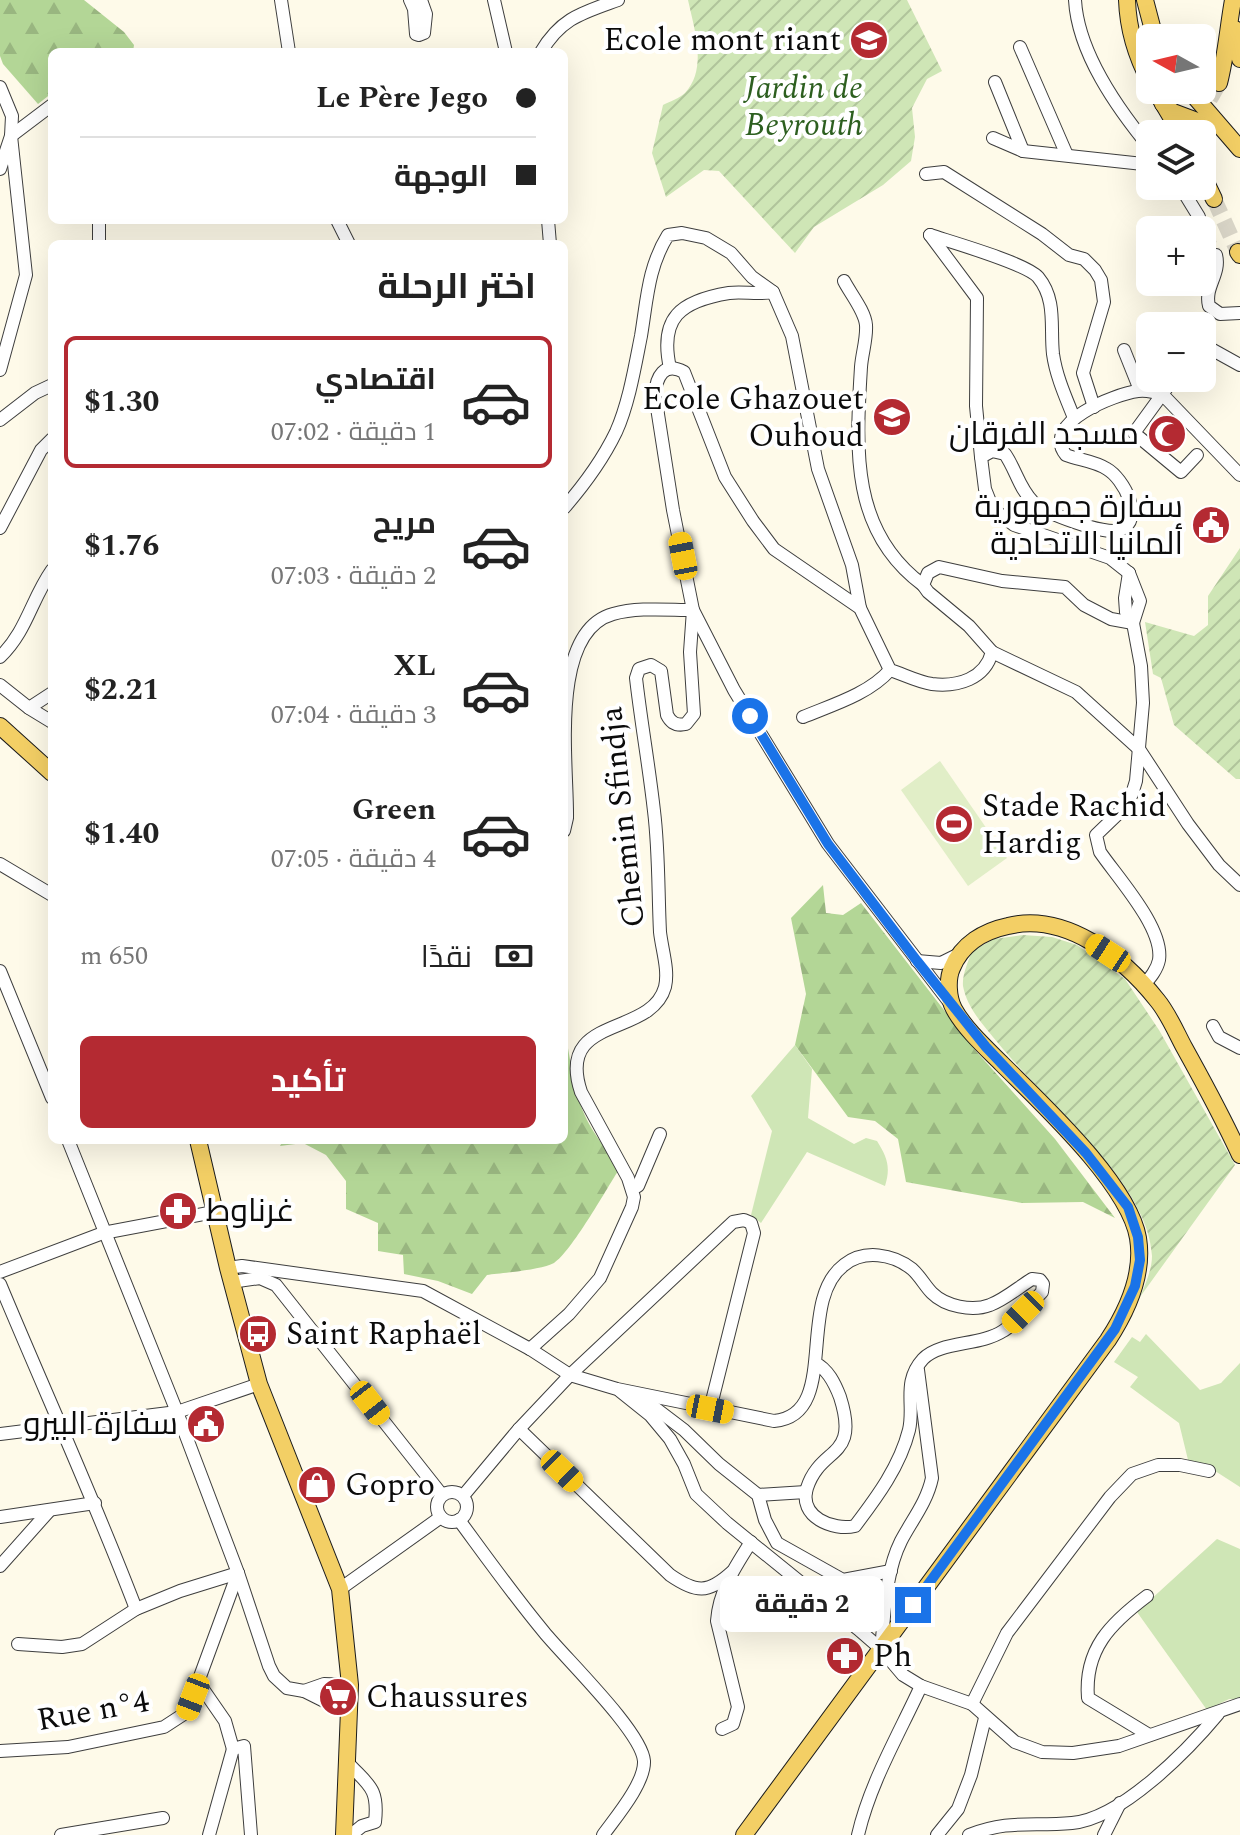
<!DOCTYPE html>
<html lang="ar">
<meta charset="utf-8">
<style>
:root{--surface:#fff;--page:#f2f2f2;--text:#222;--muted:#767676;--line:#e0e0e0;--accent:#b42a32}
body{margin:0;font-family:Spectral,Cairo,serif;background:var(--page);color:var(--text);direction:rtl;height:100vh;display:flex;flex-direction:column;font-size:30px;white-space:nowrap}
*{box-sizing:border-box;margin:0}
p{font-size:26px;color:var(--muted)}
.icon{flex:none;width:44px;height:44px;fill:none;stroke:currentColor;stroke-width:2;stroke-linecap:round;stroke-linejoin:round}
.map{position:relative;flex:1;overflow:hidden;direction:ltr}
.panel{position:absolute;left:48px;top:240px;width:520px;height:904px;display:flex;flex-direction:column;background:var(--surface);border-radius:12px;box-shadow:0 8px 32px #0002;direction:rtl}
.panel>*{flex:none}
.guide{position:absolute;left:48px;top:48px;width:520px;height:176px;border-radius:12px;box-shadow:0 8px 32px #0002;direction:rtl;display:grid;align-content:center;height:176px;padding:0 32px;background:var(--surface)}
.needle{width:52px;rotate:278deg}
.tools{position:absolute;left:1136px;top:24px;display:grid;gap:16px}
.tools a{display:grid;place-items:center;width:80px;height:80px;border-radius:12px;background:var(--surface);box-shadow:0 8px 32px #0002;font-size:40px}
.end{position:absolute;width:36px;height:36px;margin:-18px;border:10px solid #1a73e8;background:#fff;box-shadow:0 0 0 4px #fff}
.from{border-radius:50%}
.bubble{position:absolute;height:56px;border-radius:12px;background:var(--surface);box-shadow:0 8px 32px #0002;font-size:26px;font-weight:700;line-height:56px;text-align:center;direction:rtl}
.car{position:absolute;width:24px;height:48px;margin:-24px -12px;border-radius:10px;box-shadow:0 0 6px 2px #0007;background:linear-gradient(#f5c518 24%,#345 0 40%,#f5c518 0 76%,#345 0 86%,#f5c518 0)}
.guide b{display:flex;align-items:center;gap:28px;height:76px;font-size:30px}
.guide b+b{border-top:2px solid var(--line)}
.guide i{width:20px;height:20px;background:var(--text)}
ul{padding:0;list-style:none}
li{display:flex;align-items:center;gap:24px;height:132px;margin:0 16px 12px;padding:0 16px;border:4px solid transparent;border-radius:12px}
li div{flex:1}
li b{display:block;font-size:30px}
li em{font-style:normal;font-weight:700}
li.active{border-color:var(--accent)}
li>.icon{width:72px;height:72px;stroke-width:1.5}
h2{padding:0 32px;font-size:36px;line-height:96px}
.pay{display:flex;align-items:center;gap:20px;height:88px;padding:0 32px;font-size:30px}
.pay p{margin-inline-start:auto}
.button{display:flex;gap:16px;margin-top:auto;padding:16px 32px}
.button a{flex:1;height:92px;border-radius:12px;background:var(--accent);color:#fff;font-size:32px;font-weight:700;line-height:92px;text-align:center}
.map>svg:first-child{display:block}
.grass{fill:#cfe6b6}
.forest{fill:url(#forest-firs)}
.garden{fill:url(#garden-furrows)}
.pitch{fill:#e1eec7}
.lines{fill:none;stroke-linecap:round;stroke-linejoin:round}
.minor-tunnel{stroke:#dad6c8;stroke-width:12;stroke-dasharray:12 6;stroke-linecap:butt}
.major-tunnel{stroke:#dad6c8;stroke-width:16;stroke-dasharray:16 8;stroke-linecap:butt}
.minor-casing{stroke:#3e3e3e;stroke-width:14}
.major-casing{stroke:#1c1c1c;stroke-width:18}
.minor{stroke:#fff;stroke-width:12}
.major{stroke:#f3cf65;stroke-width:16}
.route{stroke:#1a73e8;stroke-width:10}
.labels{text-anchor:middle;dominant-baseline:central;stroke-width:8;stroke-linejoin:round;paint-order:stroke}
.poi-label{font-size:32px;fill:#0b0b0b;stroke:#fff;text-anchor:start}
.park-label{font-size:32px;font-style:italic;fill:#2d5f1f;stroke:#fff}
.street-label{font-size:32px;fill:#0b0b0b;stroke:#fff}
</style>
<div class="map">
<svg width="1240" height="1835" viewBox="0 0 1240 1835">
<defs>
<pattern id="forest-firs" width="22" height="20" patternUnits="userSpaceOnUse" patternTransform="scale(2)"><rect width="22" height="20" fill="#b3d696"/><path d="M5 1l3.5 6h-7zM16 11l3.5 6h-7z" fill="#99b680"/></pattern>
<pattern id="garden-furrows" width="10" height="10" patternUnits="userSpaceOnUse" patternTransform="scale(2)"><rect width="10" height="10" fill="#cfe6b6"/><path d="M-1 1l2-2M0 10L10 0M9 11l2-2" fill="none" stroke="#b0c49b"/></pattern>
</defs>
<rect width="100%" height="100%" fill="#fefae9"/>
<g class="grass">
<path d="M795 1045 812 1069 808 1118 854 1144 866 1138 877 1141C887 1157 891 1167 885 1186L807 1152 761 1223 751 1215 772 1131 751 1096Z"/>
<path d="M1146 1334 1200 1390 1221 1383 1240 1363V1487L1212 1469 1189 1464 1179 1423 1130 1387 1138 1377 1114 1362 1132 1337 1140 1342Z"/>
<path d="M1217 1539 1240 1549V1699H1229L1207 1710 1137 1612Z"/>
</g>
<g class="forest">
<path d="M0 0H84L124 32 134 45 133 52H52V93L38 104 3 64 0 56Z"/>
<path d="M823 885 826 913 843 915 861 903 975 1050 1055 1139 1115 1218 1083 1202 1022 1203 906 1182 898 1139 875 1121 848 1117 795 1045 806 994 791 918Z"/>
<path d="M564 1029C572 1062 572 1090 588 1122 597 1139 609 1151 618 1171 606 1190 571 1252 554 1263 541 1270 502 1273 487 1275L472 1294 438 1281 404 1274 403 1255 378 1251V1223L346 1209V1181L326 1155 303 1143 280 1146 283 1140H564Z"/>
</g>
<g class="garden">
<path d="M688 0H907L942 71 927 79 912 108 915 137 911 161 883 185 814 227 795 253 719 171 704 170 666 197 652 153 663 105C669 102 680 98 685 93 708 69 694 28 688 0Z"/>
<path d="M1240 548V779H1236L1174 725 1161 678 1153 674 1145 622 1194 636 1208 625V596Z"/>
<path d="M1023 935 1052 937 1077 945 1125 979 1159 1030 1235 1165 1140 1297C1145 1285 1152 1270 1152 1256 1149 1182 1043 1099 998 1043 984 1026 967 1008 963 986 962 975 968 962 972 951L994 939Z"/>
</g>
<path class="pitch" d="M940 761 1007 858 968 886 901 790Z"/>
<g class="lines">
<path class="minor-tunnel" d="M1199 217 1216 255"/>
<g class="major-tunnel">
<path d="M1198 120 1219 83"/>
<path d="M1214 199 1238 252"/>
</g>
<g class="minor-casing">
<g id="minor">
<path d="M281 0 289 52"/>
<path d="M410 0 414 9 416 34 419 35 424 33 426 14 421 0"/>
<path d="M494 0 506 52"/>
<path d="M1075 0C1078 53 1117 108 1150 148"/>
<path d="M1020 47 1066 153"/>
<path d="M541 52C561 18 582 13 618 0"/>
<path d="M995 82 1023 151"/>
<path d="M0 87 12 116 11 136 26 275 0 370"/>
<path d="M993 138 1023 151 1143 164 1150 161"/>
<path d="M0 169 11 136 52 105"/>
<path d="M926 174 944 172 1042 234 1069 255 1084 259 1095 270 1101 280 1104 302 1083 373 1094 407"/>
<path d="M1180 186 1199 217"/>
<path d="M99 220V244"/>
<path d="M337 220 349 244"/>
<path d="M548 220 550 244"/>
<path d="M930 235C951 242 1025 263 1038 277 1057 300 1050 327 1053 354 1056 376 1066 398 1074 418"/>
<path d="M930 235 977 298 976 406 981 457"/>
<path d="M1216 255C1221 274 1204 287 1209 306L1220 314 1240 313"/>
<path d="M844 281C850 293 865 311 866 325 867 339 862 353 861 367 856 449 850 531 923 585"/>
<path d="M1202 344 1240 365"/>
<path d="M1124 350 1140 390"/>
<path d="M670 368C659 318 680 301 729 293 743 291 758 295 773 292"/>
<path d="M1174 378 1134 433 1181 472 1197 455"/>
<path d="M0 420 35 393 52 385"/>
<path d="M564 508C584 485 603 459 616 432 629 403 635 366 641 336 647 300 648 267 668 235L682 233 706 238 731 253 752 277 773 292 792 336 818 469 852 565 860 608"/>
<path d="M0 528 41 450 52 439"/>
<path d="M1129 573 1110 558 1014 525 993 509 985 489 981 457 992 451 1005 454C1016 470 1019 488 1033 502 1044 513 1106 536 1120 530 1146 520 1123 478 1107 469 1095 461 1079 460 1066 455 1040 423 1115 394 1138 391 1147 390 1155 392 1163 395L1240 475"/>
<path d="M1129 573 1125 598 1126 612 1133 623 1141 666 1143 703 1136 781 1132 794 1122 810 1096 835 1100 852C1117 877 1164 928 1159 960 1157 970 1150 978 1143 986"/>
<path d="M1129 573 1140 601 1133 623"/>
<path d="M992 652 1076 692 1139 749 1188 824 1219 865 1240 885"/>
<path d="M0 657C27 631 31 600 52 570"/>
<path d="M0 685 29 708 52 722"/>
<path d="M29 708 52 693"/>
<path d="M803 717C832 705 869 694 890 670"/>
<path d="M564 831 567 818C568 767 548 632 613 614 638 607 667 610 693 610L734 690 828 844 950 1003"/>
<path d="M0 864 52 895"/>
<path d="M917 961 941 963 959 954"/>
<path d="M0 971 52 1098"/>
<path d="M1213 1026 1219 1037 1240 1048"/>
<path d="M68 1140 177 1412 238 1573 269 1666 274 1676 287 1688 304 1691 332 1705 348 1709"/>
<path d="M632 1188 638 1186 660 1134"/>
<path d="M228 1268 242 1266 423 1291 530 1349 570 1375 617 1389 774 1421C841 1415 795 1302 844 1265 864 1249 893 1254 912 1269 920 1276 925 1286 932 1293 945 1306 972 1312 990 1305 1004 1300 1019 1287 1032 1279L1040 1280 1043 1284 1042 1292C1030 1304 1017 1323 1003 1331 980 1346 940 1341 923 1359 902 1382 915 1405 909 1430 900 1466 877 1497 855 1526 833 1531 798 1517 807 1488 821 1445 860 1460 840 1397 835 1384 828 1369 815 1363"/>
<path d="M0 1272 103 1233 214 1212"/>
<path d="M231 1282 260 1278 276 1285 442 1495"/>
<path d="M0 1284C45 1392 94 1499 136 1609"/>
<path d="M530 1349 569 1314 600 1278 632 1207 634 1197 628 1178 581 1092C555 1014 651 1038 665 987 669 970 662 950 660 932 658 892 659 851 654 811 649 766 641 722 636 678L639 669 651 665 661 671 667 715C671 723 677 726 686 724L694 714 690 652 693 610 673 510 655 395C656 377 664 361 684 372L725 477 753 521 774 549 860 608 890 670C903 674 918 682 932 684 958 687 985 679 992 652L969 626 928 592 923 585 928 573 939 567 1002 581 1065 587 1084 605 1111 619 1133 623"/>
<path d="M620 1391 650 1415 670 1439 684 1464 696 1494 727 1523 858 1629 881 1649 903 1675 921 1686 972 1704 1015 1742 1042 1752 1073 1753 1119 1746 1240 1704"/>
<path d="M638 1395 684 1430 719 1464 758 1495 765 1520 777 1543 843 1580 891 1571"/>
<path d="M519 1429 670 1575C696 1593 708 1594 732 1572"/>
<path d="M0 1434 177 1412 259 1384"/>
<circle cx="452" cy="1507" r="15"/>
<path d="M758 1495 806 1492"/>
<path d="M463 1496 519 1429 570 1375 733 1222 744 1220 751 1223 754 1233 710 1409"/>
<path d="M0 1517 95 1503"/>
<path d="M459 1520C487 1558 514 1596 544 1632 565 1658 642 1732 644 1761 645 1783 616 1817 603 1835"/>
<path d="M0 1566 49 1511"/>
<path d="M340 1589 441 1517"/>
<path d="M1147 1596C1111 1623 1084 1649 1088 1698L1149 1735"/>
<path d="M18 1644 62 1647 82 1644 136 1609 180 1591 238 1573"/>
<path d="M881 1648C885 1613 885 1573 901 1541 912 1520 927 1502 932 1478L918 1370"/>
<path d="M198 1682 225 1721 233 1749"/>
<path d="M304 1691 324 1684 350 1685"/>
<path d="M972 1704 1007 1633 1110 1497 1132 1474 1158 1465H1180L1209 1471"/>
<path d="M722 1729 733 1724 738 1707 717 1621C719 1591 735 1567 751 1542"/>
<path d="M233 1749 244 1746 251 1835"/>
<path d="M0 1751 68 1747 164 1727 187 1712 238 1573"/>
<path d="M347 1762C368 1785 379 1787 375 1822L362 1826 351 1835"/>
<path d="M61 1835 163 1818"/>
<path d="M209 1835 233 1749"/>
<path d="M858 1835C870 1783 899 1734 921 1686"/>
<path d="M937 1835 958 1809 971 1775 985 1718"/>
<path d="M969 1835C1010 1819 1032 1827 1072 1823 1121 1819 1188 1750 1218 1714"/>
<path d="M1104 1835 1120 1803"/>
</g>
</g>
<g class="major-casing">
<g id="major">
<path d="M1127 0C1128 29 1136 56 1150 82"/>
<path d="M1145 0 1155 38"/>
<path d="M1235 29 1240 59"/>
<path d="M1219 83C1226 56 1228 28 1233 0"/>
<path d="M1155 90 1181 134"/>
<path d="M1189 90 1240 149"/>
<path d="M1163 104 1173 112 1197 121 1194 134"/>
<path d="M1202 174 1214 199"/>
<path d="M1238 252 1240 255"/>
<path d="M0 726 52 773"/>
<path d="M198 1140 228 1268 259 1384 340 1589 350 1685 344 1835"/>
<path d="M744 1835 1108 1340C1127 1311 1144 1274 1138 1238 1129 1184 1041 1103 1002 1064 986 1048 965 1029 954 1009 948 998 947 979 952 968 962 944 984 931 1008 926 1065 912 1123 957 1157 1000 1168 1013 1176 1032 1184 1047 1204 1083 1223 1118 1240 1155"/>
</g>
</g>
<use href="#minor" class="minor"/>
<use href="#major" class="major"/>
</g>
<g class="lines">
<path class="route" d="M750 716 828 844 917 961 986 1047 1086 1153 1128 1207 1138 1237 1140 1260 1135 1286 1115 1329 913 1605"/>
</g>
<defs>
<g id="school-disc" transform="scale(2)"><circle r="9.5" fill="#b42a32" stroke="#fff"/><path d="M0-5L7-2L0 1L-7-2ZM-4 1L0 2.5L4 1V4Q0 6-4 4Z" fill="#fff"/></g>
<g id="mosque-disc" transform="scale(2)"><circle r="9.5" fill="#b42a32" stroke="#fff"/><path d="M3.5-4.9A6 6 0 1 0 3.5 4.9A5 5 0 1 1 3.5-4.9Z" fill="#fff"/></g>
<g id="civic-disc" transform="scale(2)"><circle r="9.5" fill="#b42a32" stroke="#fff"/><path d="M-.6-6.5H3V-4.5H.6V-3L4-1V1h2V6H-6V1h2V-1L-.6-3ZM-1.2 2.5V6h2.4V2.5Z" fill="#fff"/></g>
<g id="stadium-disc" transform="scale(2)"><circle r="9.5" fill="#b42a32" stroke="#fff"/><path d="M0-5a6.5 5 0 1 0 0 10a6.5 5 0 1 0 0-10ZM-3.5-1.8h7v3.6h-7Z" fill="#fff"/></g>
<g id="pharmacy-disc" transform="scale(2)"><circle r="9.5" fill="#b42a32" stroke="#fff"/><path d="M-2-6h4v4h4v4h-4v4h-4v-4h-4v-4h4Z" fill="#fff"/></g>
<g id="bus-disc" transform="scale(2)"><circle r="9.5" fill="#b42a32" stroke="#fff"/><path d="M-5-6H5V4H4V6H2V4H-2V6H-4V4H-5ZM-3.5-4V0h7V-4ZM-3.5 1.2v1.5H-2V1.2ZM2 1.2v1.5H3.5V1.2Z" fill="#fff"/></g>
<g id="shop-disc" transform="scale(2)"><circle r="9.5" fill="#b42a32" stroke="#fff"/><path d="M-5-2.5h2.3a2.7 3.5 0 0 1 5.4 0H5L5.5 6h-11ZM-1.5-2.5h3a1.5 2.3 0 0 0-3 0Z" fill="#fff"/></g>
<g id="supermarket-disc" transform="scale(2)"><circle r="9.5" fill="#b42a32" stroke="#fff"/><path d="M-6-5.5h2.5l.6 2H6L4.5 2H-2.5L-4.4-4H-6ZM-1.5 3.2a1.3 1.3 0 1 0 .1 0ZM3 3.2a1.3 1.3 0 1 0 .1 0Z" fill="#fff"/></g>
</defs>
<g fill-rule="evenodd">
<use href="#school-disc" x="869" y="40"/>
<use href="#school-disc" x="892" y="417"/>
<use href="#mosque-disc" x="1167" y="434"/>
<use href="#civic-disc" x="1211" y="525"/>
<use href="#stadium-disc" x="954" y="824"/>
<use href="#pharmacy-disc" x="178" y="1211"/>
<use href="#bus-disc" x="258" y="1334"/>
<use href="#civic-disc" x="206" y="1424"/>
<use href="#shop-disc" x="317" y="1485"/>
<use href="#pharmacy-disc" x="845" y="1656"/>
<use href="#supermarket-disc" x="338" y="1697"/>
</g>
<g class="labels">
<g class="poi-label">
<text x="841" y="40" text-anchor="end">Ecole mont riant</text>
<text x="864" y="399" text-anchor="end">Ecole Ghazouet<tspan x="864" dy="37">Ouhoud</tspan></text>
<text x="1139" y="434" text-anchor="end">مسجد الفرقان</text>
<text x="1183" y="507" text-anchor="end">سفارة جمهورية<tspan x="1183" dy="37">ألمانيا الاتحادية</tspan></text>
<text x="982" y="806">Stade Rachid<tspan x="982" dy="37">Hardig</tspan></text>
<text x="206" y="1211">غرناوط</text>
<text x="286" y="1334">Saint Raphaël</text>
<text x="178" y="1424" text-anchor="end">سفارة البيرو</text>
<text x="345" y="1485">Gopro</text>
<text x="873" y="1656">Ph</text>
<text x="366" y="1697">Chaussures</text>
</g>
<g class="park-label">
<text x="804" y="88">Jardin de<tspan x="804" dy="37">Beyrouth</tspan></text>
</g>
<g class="street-label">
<text transform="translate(623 817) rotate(-96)">Chemin Sfindja</text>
<text transform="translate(93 1711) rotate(-10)">Rue n°4</text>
</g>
</g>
</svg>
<div class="tools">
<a><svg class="needle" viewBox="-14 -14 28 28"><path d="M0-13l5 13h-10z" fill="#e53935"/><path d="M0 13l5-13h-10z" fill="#767676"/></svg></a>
<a><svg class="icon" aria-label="layers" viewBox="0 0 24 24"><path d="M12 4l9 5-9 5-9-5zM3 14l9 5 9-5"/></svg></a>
<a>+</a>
<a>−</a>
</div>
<i class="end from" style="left:750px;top:716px"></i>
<i class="end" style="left:913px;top:1605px"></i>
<div class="bubble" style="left:720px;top:1576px;width:164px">2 دقيقة</div>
<i class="car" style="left:683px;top:556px;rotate:349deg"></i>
<i class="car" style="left:1108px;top:953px;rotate:303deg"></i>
<i class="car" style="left:1023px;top:1312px;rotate:225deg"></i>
<i class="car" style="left:370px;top:1403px;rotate:142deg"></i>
<i class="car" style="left:710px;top:1409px;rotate:101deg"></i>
<i class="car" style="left:562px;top:1471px;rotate:134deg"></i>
<i class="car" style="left:193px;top:1697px;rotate:201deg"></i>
<div class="guide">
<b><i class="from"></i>Le Père Jego</b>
<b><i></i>الوجهة</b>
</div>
<section class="panel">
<h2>اختر الرحلة</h2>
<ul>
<li class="active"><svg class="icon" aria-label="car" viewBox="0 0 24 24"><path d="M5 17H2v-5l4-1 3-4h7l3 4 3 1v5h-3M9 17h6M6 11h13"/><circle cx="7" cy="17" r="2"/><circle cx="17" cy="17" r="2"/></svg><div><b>اقتصادي</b><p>1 دقيقة · 07:02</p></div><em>$1.30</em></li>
<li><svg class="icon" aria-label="car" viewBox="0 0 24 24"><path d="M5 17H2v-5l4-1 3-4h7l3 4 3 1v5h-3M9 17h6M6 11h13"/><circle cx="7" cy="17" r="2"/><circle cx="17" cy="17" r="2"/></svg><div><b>مريح</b><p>2 دقيقة · 07:03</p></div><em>$1.76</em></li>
<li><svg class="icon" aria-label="car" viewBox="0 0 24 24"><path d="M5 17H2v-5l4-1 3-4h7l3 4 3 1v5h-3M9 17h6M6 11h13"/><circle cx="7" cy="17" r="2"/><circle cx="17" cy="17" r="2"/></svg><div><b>XL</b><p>3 دقيقة · 07:04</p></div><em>$2.21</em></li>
<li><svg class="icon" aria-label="car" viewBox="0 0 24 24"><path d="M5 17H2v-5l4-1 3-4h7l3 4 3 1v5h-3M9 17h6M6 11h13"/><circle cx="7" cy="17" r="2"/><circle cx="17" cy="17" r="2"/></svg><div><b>Green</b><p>4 دقيقة · 07:05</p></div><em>$1.40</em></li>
</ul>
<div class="pay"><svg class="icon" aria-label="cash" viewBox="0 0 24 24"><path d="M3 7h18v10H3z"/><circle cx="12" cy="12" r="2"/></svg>نقدًا<p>650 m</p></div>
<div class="button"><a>تأكيد</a></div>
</section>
</div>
